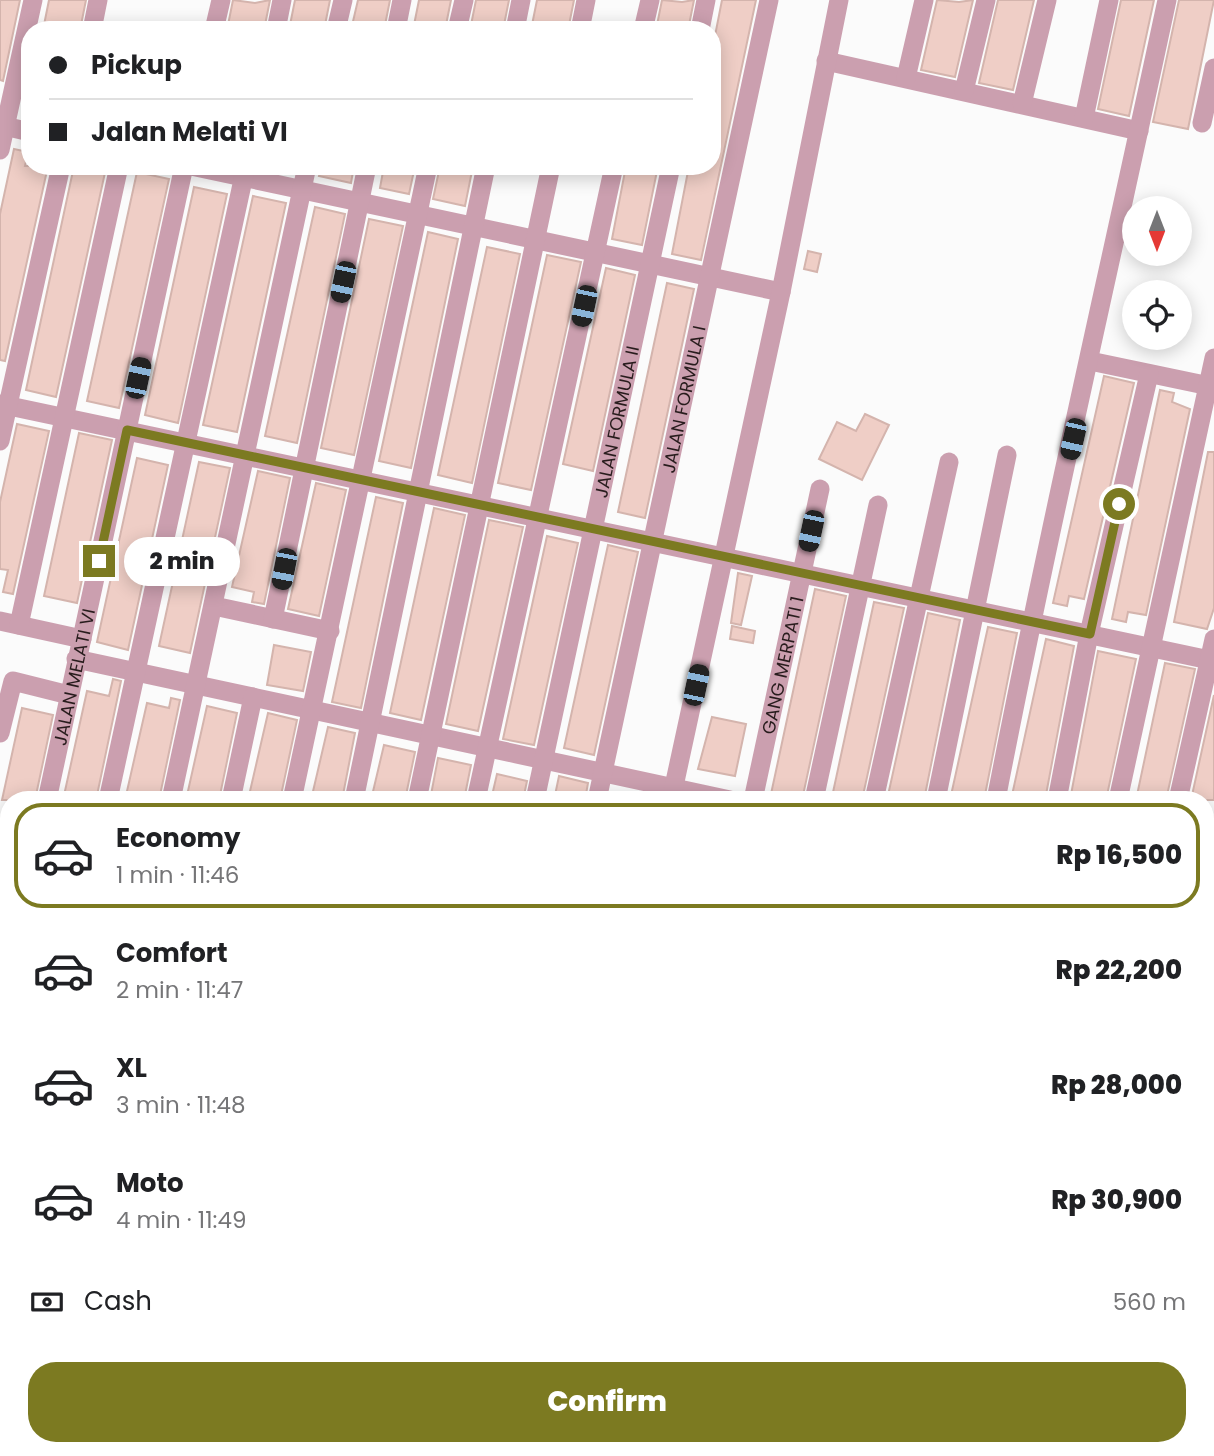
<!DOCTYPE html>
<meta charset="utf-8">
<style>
:root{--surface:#fff;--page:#f2f2f2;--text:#202124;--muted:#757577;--line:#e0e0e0;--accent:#7c7a21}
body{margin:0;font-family:Poppins,sans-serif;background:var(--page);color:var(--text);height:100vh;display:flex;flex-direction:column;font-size:26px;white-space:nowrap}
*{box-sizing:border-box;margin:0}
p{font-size:23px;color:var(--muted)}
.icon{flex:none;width:38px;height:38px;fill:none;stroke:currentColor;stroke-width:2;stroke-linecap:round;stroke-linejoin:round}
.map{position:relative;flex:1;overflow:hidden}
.drawer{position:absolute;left:0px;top:791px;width:1214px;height:665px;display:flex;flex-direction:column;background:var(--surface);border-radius:28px 28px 0 0;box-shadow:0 4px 18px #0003}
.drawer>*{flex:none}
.banner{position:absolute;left:21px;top:21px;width:700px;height:154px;border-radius:28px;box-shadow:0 4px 18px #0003;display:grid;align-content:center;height:154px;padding:0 28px;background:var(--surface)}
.needle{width:46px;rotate:180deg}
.tools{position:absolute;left:1122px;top:196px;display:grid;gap:14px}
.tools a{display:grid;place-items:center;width:70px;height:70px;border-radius:50%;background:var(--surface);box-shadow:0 4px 18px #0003;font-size:35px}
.end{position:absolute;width:32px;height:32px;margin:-16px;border:9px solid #7c7a21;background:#fff;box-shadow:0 0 0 4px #fff}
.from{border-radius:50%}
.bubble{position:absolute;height:49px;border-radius:24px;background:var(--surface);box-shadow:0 4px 18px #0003;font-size:23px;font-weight:800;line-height:49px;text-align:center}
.car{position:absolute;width:21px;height:42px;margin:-21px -10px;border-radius:9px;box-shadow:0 0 5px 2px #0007;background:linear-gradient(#222 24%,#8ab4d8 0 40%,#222 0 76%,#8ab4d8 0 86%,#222 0)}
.banner b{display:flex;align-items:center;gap:24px;height:66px;font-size:26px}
.banner b+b{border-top:2px solid var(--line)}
.banner i{width:18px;height:18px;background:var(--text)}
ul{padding:12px 0 0;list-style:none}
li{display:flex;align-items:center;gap:21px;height:105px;margin:0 14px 10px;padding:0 14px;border:4px solid transparent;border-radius:28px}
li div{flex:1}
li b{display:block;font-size:26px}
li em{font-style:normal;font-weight:800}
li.selected{border-color:var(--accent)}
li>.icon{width:63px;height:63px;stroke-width:1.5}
.pay{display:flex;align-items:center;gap:18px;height:77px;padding:0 28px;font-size:26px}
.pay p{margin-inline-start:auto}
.cta{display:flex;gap:14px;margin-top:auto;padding:14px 28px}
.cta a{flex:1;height:80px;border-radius:28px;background:var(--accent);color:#fff;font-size:28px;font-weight:800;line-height:80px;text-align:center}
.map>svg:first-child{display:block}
.building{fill:#efcec6;stroke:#d4b4ad;stroke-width:2}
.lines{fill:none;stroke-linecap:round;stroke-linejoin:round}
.minor{stroke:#cb9faf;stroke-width:19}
.route{stroke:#7c7a21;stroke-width:9}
.labels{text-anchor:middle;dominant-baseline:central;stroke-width:5;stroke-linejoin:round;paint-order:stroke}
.street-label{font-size:18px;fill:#281c1d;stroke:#fff}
</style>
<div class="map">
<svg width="1214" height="1456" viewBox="0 0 1214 1456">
<rect width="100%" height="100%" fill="#fbfbfb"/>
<g class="building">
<path d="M0 0H20L3 81 0 80Z"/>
<path d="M49 0H86L80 30H43Z"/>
<path d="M233 0 255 3 270 0 264 30H227Z"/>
<path d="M295 0H330L324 30H289Z"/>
<path d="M358 0H390L384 30H351Z"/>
<path d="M419 0H451L445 30H413Z"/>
<path d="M476 0H509L503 30H470Z"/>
<path d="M537 0H574L568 30H531Z"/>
<path d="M662 0 682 2 694 0 688 30H656Z"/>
<path d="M722 0H756L701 260 672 254 689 166H712V51Z"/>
<path d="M937 0 959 2 973 0 955 77 921 70Z"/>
<path d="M998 0H1034L1013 90 979 83Z"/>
<path d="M1121 0H1154L1129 116 1098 109Z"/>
<path d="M1179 0H1214L1188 129 1153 122Z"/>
<path d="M14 149 28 152 25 166H48L5 361 0 360V214Z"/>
<path d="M74 166 106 168 56 397 26 390Z"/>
<path d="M322 166H354L351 183 319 176Z"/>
<path d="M384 166H415L409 194 380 188Z"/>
<path d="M440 166H473L465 206 433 199Z"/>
<path d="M626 166H658L642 245 612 239Z"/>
<path d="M137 172 169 179 119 408 87 401Z"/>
<path d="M194 187 227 194 178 423 145 415Z"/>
<path d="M253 196 286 203 237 432 203 425Z"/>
<path d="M315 207 345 214 297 443 265 436Z"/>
<path d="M369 219 403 226 354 455 321 448Z"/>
<path d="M428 232 458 239 411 468 379 461Z"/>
<path d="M487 247 520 254 472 483 438 475Z"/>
<path d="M808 251 821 254 817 272 804 269Z"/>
<path d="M547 255 581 262 531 490 498 483Z"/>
<path d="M606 268 635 275 593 471 563 464Z"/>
<path d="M667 283 694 289 645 518 618 512Z"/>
<path d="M1104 376 1134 383 1084 599 1069 596 1067 606 1053 603Z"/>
<path d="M1160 390 1174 393 1172 402 1190 409 1146 615 1128 612 1126 622 1112 619Z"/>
<path d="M865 414 889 425 862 480 819 459 837 422 856 431Z"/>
<path d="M17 424 49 431 13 594 3 592 8 570 0 569V502Z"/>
<path d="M79 433 112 440 77 603 44 596Z"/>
<path d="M1208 452H1214V608L1207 629 1174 622Z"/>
<path d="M137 458 168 465 128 650 97 642Z"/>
<path d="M199 462 230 468 190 653 159 646Z"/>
<path d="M258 471 290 478 264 604 252 602 254 592 232 587Z"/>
<path d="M316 483 346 490 319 616 288 609Z"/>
<path d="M376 497 403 503 361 708 332 702Z"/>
<path d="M434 508 465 515 421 720 390 713Z"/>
<path d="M489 520 523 527 478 731 446 724Z"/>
<path d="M547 536 578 543 534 745 503 739Z"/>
<path d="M608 545 638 552 594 755 564 748Z"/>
<path d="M738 573 752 576 741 625 731 623Z"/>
<path d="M815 589 846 596 802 800H797L771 794Z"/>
<path d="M874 602 904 608 862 800H844L832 797Z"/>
<path d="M928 613 960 620 924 800H887Z"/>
<path d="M732 626 755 631 753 643 730 639Z"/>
<path d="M988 627 1017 633 984 800H950Z"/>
<path d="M1046 639 1074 646 1045 800H1011Z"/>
<path d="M274 645 311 652 303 691 267 685Z"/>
<path d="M1098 651 1136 659 1106 800H1070Z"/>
<path d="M1165 663 1195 669 1166 800H1136Z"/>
<path d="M113 679 121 681 96 800H63L87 691 109 696Z"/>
<path d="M1214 695V800H1191Z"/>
<path d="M171 698 180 700 159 800H125L147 703 169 708Z"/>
<path d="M207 706 237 713 219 800H186Z"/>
<path d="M22 708 53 715 35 800H2Z"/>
<path d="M268 713 297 720 280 800H248Z"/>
<path d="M712 717 746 724 735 776 698 769Z"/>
<path d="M328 727 355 733 342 800H311Z"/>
<path d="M384 745 415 752 405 800H371Z"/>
<path d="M438 758 471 765 464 800H430Z"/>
<path d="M497 774 527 781 523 800H491Z"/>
<path d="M559 776 588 783 585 800H554Z"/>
</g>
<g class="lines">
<g class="minor">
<path d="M92 30 98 0"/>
<path d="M214 30 221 0"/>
<path d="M276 30 282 0"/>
<path d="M336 30 343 0"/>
<path d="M396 30 402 0"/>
<path d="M457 30 464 0"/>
<path d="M515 30 521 0"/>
<path d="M580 30 586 0"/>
<path d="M643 30 650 0"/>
<path d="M700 30 706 0"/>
<path d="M826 61 1139 131"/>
<path d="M906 78 924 0"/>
<path d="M964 91 986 0"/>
<path d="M1022 104 1047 0"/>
<path d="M1084 118 1109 0"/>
<path d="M1202 123 1214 68"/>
<path d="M0 125 30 132"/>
<path d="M0 150 33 0"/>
<path d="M191 166 781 292"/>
<path d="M1090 361 1214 387"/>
<path d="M0 404 1214 661"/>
<path d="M0 441 61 166"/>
<path d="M214 606 330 631"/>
<path d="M273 619 367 166"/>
<path d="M0 621 82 639"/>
<path d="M19 625 119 166"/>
<path d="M76 659 730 800"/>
<path d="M0 733 13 681 69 695"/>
<path id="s1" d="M47 800 184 166"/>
<path d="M108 800 246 166"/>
<path d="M171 800 307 166"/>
<path d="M231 800 253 697"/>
<path d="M292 800 428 166"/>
<path d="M354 800 486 166"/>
<path d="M417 800 551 166"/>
<path d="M476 800 614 166"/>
<path id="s2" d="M535 800 671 166"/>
<path id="s3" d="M597 800 769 0"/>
<path d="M671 800 781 292 839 0"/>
<path id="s4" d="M753 800 820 489"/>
<path d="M814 800 878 505"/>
<path d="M874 800 949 462"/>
<path d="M936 800 1007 455"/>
<path d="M996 800C1048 532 1110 267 1167 0"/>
<path d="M1057 800 1089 634 1149 374"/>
<path d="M1118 800 1214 358"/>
<path d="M1178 800 1214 639"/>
<path d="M0 952 9 953"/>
<path d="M1206 958 1214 914"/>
<path d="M34 1456 36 1447"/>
<path d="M91 1456 93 1447"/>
<path d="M153 1456 155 1447"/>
<path d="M217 1456 218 1447"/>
<path d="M278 1456 280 1447"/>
<path d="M338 1456 340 1447"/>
<path d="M398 1456 400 1447"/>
<path d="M461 1456 462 1447"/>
<path d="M530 1456 532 1447"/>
<path d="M597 1456 598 1447"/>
<path d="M654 1456 656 1447"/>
<path d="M723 1456 725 1447"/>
</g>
</g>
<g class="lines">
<path class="route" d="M99 561 127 430 1090 634 1119 504"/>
</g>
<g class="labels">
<g class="street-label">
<text stroke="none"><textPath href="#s3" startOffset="410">JALAN FORMULA I</textPath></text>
<text stroke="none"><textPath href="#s2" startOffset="387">JALAN FORMULA II</textPath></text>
<text stroke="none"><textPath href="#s4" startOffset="138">GANG MERPATI 1</textPath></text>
<text stroke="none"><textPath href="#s1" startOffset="126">JALAN MELATI VI</textPath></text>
</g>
</g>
</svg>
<div class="tools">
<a><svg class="needle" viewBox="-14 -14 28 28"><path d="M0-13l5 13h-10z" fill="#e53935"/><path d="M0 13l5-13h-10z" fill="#757577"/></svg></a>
<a><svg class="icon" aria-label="locate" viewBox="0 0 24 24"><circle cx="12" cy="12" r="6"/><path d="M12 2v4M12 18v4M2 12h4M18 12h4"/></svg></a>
</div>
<i class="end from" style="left:1119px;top:504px"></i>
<i class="end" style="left:99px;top:561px"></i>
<div class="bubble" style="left:124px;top:537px;width:116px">2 min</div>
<i class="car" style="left:343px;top:282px;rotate:192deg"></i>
<i class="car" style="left:584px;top:306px;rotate:192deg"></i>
<i class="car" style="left:138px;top:378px;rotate:12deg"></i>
<i class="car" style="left:1073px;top:439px;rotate:193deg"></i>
<i class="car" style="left:811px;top:531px;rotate:192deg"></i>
<i class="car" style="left:284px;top:569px;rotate:191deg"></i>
<i class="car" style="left:696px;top:685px;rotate:12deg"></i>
<div class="banner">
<b><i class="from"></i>Pickup</b>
<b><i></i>Jalan Melati VI</b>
</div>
<section class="drawer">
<ul>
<li class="selected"><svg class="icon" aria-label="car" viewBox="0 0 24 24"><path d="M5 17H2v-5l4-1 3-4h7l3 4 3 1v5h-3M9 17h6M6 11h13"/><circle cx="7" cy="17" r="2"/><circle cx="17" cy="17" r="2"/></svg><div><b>Economy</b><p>1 min · 11:46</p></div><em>Rp 16,500</em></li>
<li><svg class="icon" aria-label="car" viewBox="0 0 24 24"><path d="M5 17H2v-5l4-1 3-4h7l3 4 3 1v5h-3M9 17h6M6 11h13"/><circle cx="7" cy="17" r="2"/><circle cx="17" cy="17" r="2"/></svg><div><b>Comfort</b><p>2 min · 11:47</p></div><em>Rp 22,200</em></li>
<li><svg class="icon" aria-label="car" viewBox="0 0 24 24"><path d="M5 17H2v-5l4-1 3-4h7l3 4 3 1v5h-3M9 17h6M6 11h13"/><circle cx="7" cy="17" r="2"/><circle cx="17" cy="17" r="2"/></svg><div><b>XL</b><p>3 min · 11:48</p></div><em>Rp 28,000</em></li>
<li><svg class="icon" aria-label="car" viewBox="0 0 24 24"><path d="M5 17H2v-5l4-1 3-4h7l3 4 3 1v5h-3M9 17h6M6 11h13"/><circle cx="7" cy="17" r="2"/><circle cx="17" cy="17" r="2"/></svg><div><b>Moto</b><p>4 min · 11:49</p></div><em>Rp 30,900</em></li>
</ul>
<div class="pay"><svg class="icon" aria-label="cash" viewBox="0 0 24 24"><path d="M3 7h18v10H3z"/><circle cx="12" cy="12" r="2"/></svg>Cash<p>560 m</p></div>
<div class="cta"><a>Confirm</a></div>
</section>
</div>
